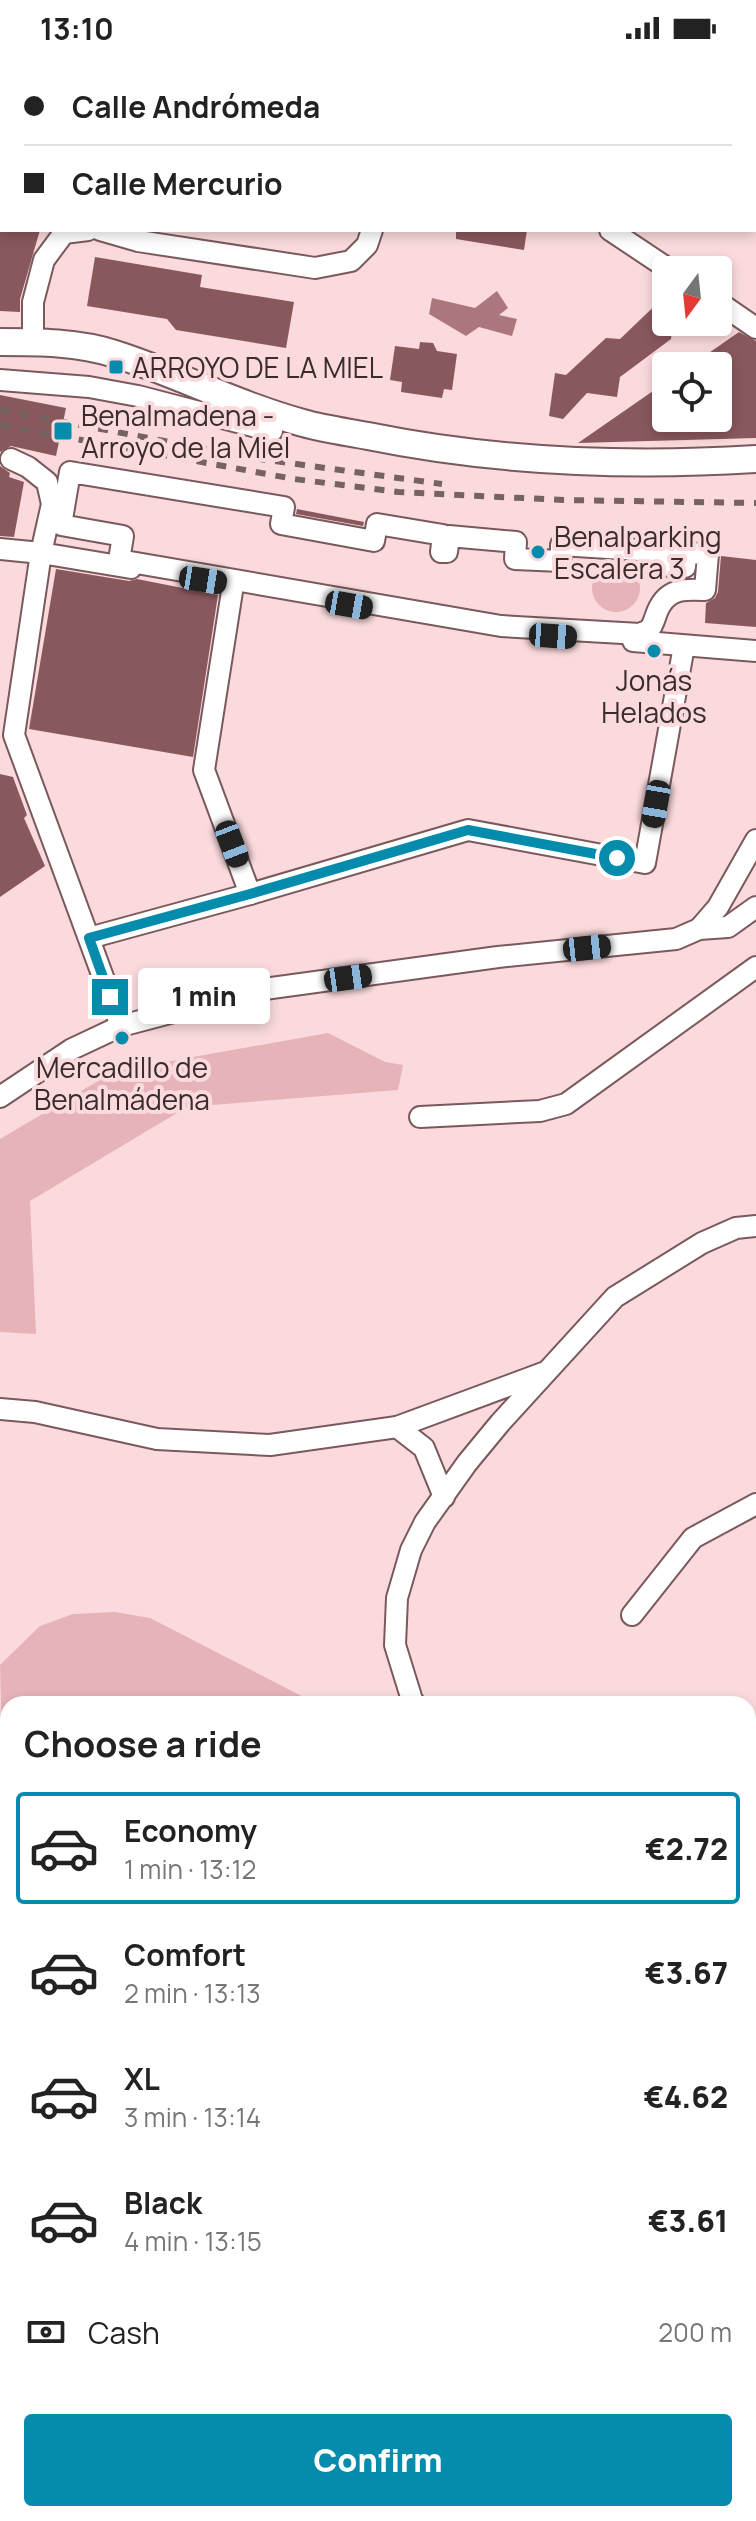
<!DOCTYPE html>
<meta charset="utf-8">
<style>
:root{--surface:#fff;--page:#f2f2f2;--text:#222;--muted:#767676;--line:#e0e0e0;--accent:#058bab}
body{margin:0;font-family:Manrope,sans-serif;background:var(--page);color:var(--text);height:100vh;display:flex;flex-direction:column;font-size:30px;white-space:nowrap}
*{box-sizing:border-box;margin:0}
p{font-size:26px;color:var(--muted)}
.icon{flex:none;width:44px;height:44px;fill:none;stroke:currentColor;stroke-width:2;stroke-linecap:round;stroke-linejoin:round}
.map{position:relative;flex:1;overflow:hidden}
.drawer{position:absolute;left:0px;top:1640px;width:756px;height:826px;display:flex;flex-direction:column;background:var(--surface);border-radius:24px 24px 0 0;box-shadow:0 4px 12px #0003}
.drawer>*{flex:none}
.guide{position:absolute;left:0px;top:0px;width:756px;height:176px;box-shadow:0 4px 12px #0003;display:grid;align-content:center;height:176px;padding:0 24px;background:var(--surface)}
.needle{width:52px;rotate:195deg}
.fabs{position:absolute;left:652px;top:200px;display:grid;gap:16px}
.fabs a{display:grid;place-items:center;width:80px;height:80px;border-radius:8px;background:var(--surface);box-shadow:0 4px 12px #0003;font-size:40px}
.end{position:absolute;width:36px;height:36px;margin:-18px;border:10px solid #058bab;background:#fff;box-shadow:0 0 0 4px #fff}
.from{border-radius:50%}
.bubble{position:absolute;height:56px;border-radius:8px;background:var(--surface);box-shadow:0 4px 12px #0003;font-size:26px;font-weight:800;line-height:56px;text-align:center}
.car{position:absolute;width:24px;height:48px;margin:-24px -12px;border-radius:10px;box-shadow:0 0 6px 2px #0007;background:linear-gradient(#222 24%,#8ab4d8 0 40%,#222 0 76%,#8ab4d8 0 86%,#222 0)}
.guide b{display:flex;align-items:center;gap:28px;height:76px;font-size:30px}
.guide b+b{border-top:2px solid var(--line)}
.guide i{width:20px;height:20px;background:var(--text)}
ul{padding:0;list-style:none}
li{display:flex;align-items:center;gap:24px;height:112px;margin:0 16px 12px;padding:0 8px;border:4px solid transparent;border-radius:8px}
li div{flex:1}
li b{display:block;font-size:30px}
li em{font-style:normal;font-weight:800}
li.current{border-color:var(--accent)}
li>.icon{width:72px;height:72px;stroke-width:1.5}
h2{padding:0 24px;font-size:36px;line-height:96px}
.pay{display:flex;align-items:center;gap:20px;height:88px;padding:0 24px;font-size:30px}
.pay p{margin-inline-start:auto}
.primary-button{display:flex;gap:16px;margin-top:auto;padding:16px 24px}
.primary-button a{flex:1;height:92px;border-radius:8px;background:var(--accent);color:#fff;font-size:32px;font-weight:800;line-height:92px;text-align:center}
.status{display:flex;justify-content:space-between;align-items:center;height:56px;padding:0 40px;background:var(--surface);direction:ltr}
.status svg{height:22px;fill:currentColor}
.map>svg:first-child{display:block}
.green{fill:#e5b3b8}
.water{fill:#ab777c}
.building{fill:#89585d}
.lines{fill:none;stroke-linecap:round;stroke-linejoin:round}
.minor-casing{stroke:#7a595c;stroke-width:24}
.major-casing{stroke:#7a595c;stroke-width:30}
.minor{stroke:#fff;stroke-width:20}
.major{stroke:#fff;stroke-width:26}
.rail{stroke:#766263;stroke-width:6;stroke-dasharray:10 10;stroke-linecap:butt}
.route{stroke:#058bab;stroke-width:10}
.poi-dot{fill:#058bab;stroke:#fadadd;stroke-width:3}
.labels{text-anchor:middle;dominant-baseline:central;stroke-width:8;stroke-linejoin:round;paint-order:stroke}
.poi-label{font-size:28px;fill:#3a2b2c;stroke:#fadadd;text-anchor:start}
</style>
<div class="status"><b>13:10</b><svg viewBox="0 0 49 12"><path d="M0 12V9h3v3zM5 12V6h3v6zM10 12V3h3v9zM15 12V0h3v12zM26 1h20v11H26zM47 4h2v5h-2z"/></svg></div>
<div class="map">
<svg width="756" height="2465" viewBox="0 0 756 2465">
<rect width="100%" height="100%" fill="#fadadd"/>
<g class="green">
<circle cx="616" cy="532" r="24"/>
<path d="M328 977 385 1006 403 1009 398 1034 187 1051 30 1145 36 1278 0 1276V1083L115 1015Z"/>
<path d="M115 1556 150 1562 317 1648H8V1682L2 1683 0 1609 40 1570 73 1558Z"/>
<path d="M748 1872 756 1875V1929L748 1927Z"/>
</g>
<path class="water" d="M497 235 508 252 499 259 517 263 512 280 479 271 466 280 429 258 432 242 475 252Z"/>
<g class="building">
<path d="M0 174H40L20 243V256L0 255Z"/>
<path d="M456 174H527L524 194 456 183Z"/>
<path d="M95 201 202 219 200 231 294 246 286 292 176 274 167 263 87 250Z"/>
<path d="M666 239V266H673L671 283 620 321 617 341 587 337 563 363 549 360 555 317 566 319 606 282 620 283Z"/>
<path d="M739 276 756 285V382L578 387 666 326V362H718V310H690Z"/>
<path d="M420 286 433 287 437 295 457 298 452 334 444 333 442 342 401 336 402 326 390 324 395 290 419 293Z"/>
<path d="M0 339 66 352 56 400 11 390 0 396Z"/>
<path d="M0 410 10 417 9 421 24 426 14 481 0 480Z"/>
<path d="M297 453 364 466 363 470 296 458Z"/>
<path d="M721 500 756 504V571L705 567 706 547 715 542 718 536Z"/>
<path d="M56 513 129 525 137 523 218 539 193 701 29 673Z"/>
<path d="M0 718 13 721 27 759 24 762 45 810 0 841Z"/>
</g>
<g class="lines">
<g class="minor-casing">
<g id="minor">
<path d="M401 0 402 2"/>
<path d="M100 174 138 185 315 212 351 205 367 189 372 174"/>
<path d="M610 174 670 214"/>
<path d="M718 246 756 272"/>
<path d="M33 287V246L44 204 64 177 88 174"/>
<path d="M0 324 89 331 138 340 272 375"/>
<path d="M11 403 28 411 47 426 52 448 41 497 14 679 121 970"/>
<path d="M70 416 284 451 281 468 374 485 377 468 443 479 441 496H447L449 480 516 486 515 503 561 505V489L670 496 669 510 685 511 686 497 708 498 705 534C687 533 670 532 660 550 655 558 655 567 649 574L640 578 501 570 119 504 123 480 61 469Z"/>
<path d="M0 493 41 497 131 512"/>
<path d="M233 529 204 714 250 838"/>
<path d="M633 585 756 595"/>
<path d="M699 873 718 851 756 784"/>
<path d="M89 882 250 838 468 774 645 807 684 590"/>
<path d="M0 1041 72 993 121 970 257 934 498 901 676 883 699 873 728 871 756 851"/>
<path d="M420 1061 540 1055 566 1048 756 911"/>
<path d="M0 1353 35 1356 157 1383 270 1389 397 1371 543 1317"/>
<path d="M397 1371 424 1392 444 1441"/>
<path d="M632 1559 693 1482 756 1448"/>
<path d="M415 1648 412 1644 395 1589 397 1542 411 1494 425 1466 467 1407 500 1367 615 1241 702 1187 736 1172 756 1170"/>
<path d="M0 1700 8 1698"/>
<path d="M748 1845 756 1848"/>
<path d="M748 1940 756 1945"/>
<path d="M748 2170 756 2180"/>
<path d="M748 2307 756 2306"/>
<path d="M0 2371H8"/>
<path d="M51 2465 52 2458"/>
<path d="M76 2465 77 2458"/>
</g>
</g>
<g class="major-casing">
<path id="major" d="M0 286C38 286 78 286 115 298 178 318 237 349 303 367 324 373 347 376 368 380 496 406 626 411 756 403"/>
</g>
<use href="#minor" class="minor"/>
<use href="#major" class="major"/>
<g class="rail">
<path d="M0 354 260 403 442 428"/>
<path d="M0 369 294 423 398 436 563 444 756 447"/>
</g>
</g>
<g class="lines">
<path class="route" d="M110 941 89 882 250 838 468 774 617 802"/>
</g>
<g class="poi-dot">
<rect x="108" y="303" width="16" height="16" rx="4"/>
<rect x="53" y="365" width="20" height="20" rx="4"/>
<circle cx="538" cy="496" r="8"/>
<circle cx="654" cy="595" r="8"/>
<circle cx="122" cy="982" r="8"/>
</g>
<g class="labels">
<g class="poi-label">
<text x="132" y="311">ARROYO DE LA MIEL</text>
<text x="81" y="359">Benalmadena -<tspan x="81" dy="32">Arroyo de la Miel</tspan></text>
<text x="554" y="480">Benalparking<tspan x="554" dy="32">Escalera 3</tspan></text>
<text x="654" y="624" text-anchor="middle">Jonás<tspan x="654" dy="32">Helados</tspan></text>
<text x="122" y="1011" text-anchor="middle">Mercadillo de<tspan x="122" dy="32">Benalmádena</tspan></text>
</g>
</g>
</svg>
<div class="fabs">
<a><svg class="needle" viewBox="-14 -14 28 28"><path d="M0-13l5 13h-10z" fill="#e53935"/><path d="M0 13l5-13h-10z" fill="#767676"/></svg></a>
<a><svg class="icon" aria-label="locate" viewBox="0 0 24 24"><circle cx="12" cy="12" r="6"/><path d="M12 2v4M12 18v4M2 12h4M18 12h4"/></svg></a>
</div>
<i class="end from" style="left:617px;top:802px"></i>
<i class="end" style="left:110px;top:941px"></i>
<div class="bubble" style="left:138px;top:912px;width:132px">1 min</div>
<i class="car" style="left:203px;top:524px;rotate:99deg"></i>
<i class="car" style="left:349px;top:549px;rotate:100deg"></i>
<i class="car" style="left:553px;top:580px;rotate:94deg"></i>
<i class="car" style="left:656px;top:748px;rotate:190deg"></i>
<i class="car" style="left:232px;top:788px;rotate:159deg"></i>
<i class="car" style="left:587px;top:892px;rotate:84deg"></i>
<i class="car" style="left:348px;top:922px;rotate:82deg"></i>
<div class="guide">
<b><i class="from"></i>Calle Andrómeda</b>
<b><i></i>Calle Mercurio</b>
</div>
<section class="drawer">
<h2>Choose a ride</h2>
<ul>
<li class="current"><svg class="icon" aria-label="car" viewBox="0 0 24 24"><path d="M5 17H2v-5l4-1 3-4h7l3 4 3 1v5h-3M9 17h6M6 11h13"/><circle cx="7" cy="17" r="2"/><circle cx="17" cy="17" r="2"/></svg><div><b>Economy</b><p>1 min · 13:12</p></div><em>€2.72</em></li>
<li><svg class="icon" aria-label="car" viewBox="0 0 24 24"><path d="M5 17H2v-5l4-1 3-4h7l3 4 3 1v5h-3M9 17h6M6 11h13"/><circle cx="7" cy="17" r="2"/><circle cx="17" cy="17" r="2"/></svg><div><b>Comfort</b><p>2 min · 13:13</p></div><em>€3.67</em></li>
<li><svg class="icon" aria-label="car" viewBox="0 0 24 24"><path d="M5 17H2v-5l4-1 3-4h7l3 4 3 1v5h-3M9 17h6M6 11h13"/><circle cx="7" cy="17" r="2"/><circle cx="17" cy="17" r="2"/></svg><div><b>XL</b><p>3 min · 13:14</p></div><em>€4.62</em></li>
<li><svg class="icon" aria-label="car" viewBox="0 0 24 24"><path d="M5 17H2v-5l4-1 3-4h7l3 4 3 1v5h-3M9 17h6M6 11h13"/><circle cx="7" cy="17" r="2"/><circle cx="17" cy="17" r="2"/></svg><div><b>Black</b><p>4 min · 13:15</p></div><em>€3.61</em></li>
</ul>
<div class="pay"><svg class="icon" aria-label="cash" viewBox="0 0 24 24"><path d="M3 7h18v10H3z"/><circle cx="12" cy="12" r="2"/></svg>Cash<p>200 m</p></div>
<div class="primary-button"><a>Confirm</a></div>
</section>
</div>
